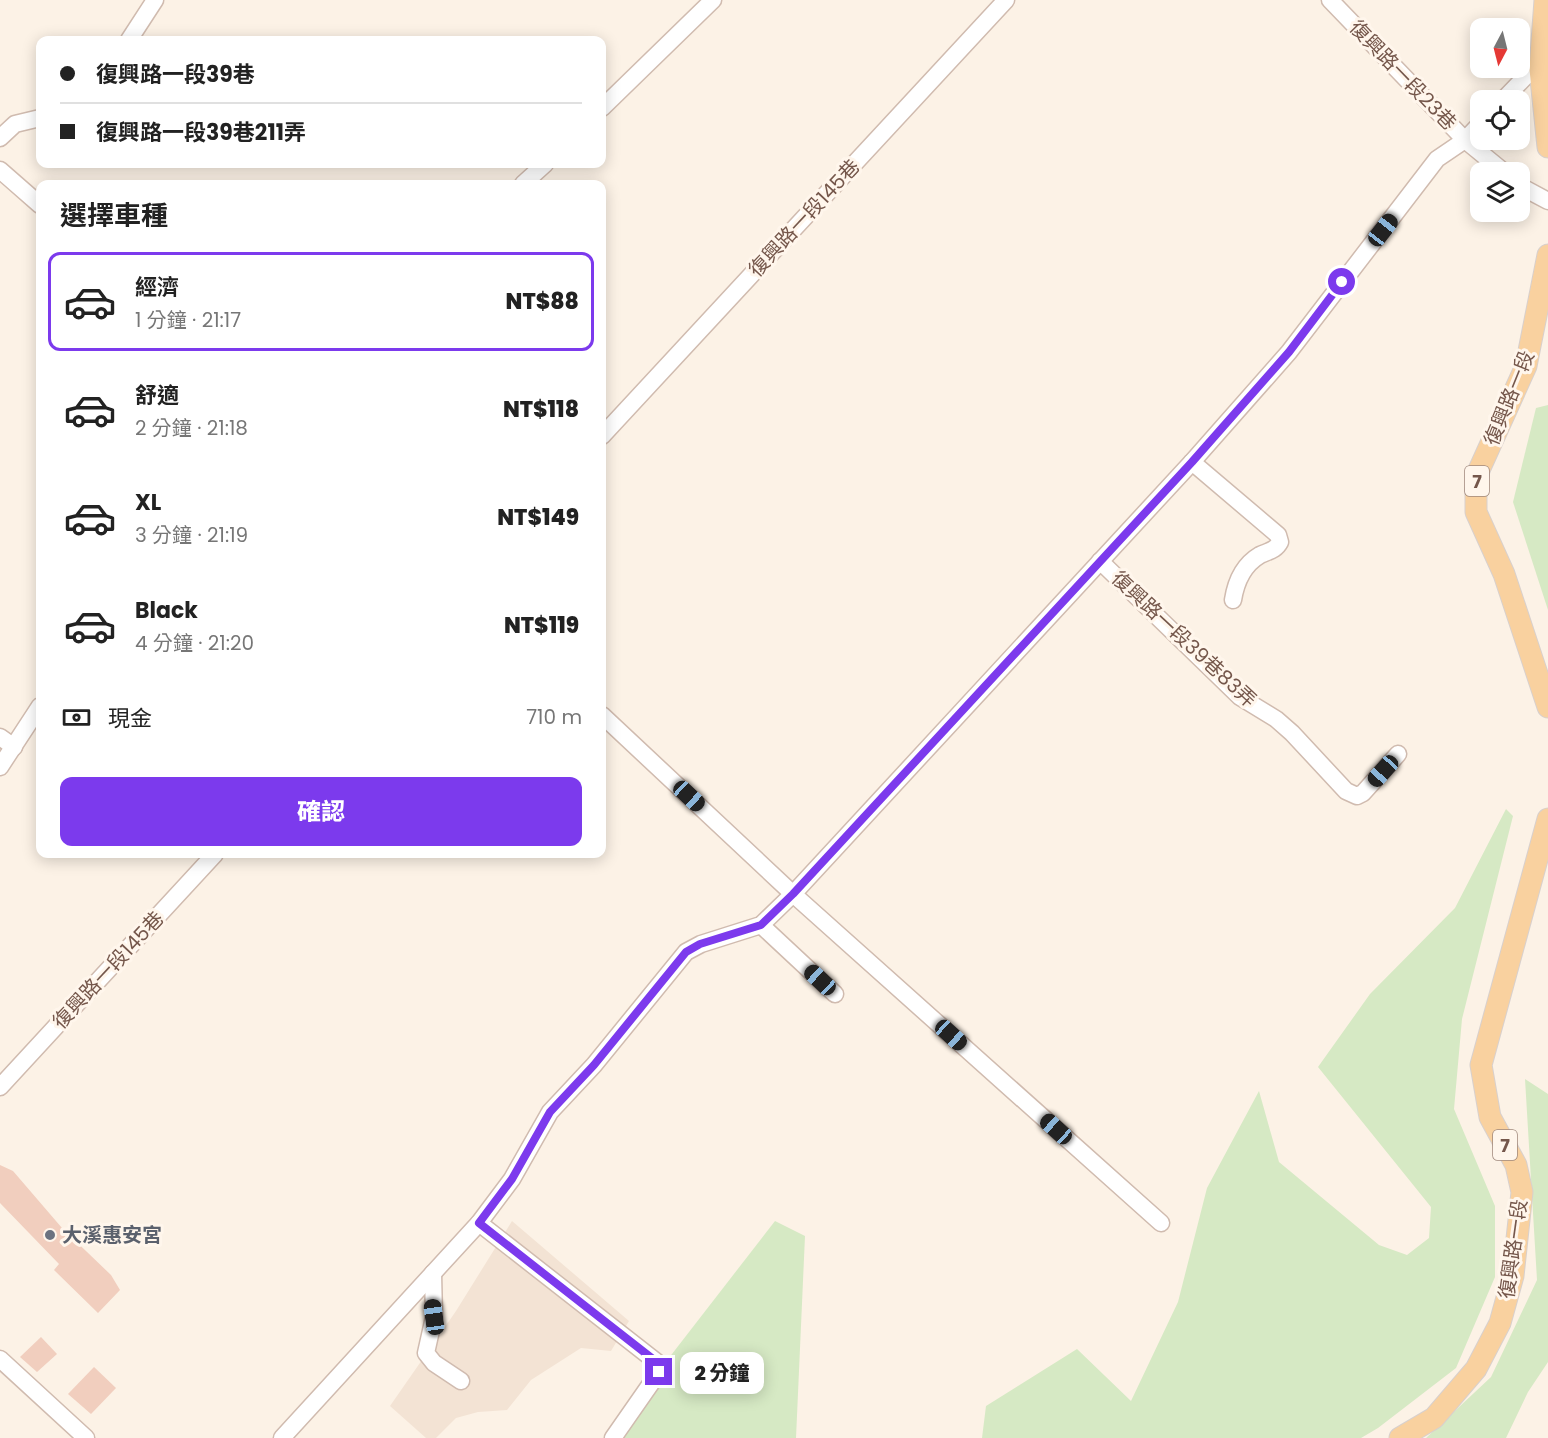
<!DOCTYPE html>
<html lang="zh-TW">
<meta charset="utf-8">
<style>
:root{--surface:#fff;--page:#f2f2f2;--text:#222;--muted:#767676;--line:#e0e0e0;--accent:#7c3aed}
body{margin:0;font-family:Poppins,"Noto Sans TC",sans-serif;background:var(--page);color:var(--text);height:100vh;display:flex;flex-direction:column;font-size:22px;white-space:nowrap}
*{box-sizing:border-box;margin:0}
p{font-size:20px;color:var(--muted)}
.icon{flex:none;width:33px;height:33px;fill:none;stroke:currentColor;stroke-width:2;stroke-linecap:round;stroke-linejoin:round}
.map{position:relative;flex:1;overflow:hidden}
.panel{position:absolute;left:36px;top:180px;width:570px;height:678px;display:flex;flex-direction:column;background:var(--surface);border-radius:12px;box-shadow:0 3px 15px #0003}
.panel>*{flex:none}
.top-card{position:absolute;left:36px;top:36px;width:570px;height:132px;border-radius:12px;box-shadow:0 3px 15px #0003;display:grid;align-content:center;height:132px;padding:0 24px;background:var(--surface)}
.needle{width:39px;rotate:187deg}
.fabs{position:absolute;left:1470px;top:18px;display:grid;gap:12px}
.fabs a{display:grid;place-items:center;width:60px;height:60px;border-radius:12px;background:var(--surface);box-shadow:0 3px 15px #0003;font-size:30px}
.end{position:absolute;width:27px;height:27px;margin:-14px;border:8px solid #7c3aed;background:#fff;box-shadow:0 0 0 3px #fff}
.from{border-radius:50%}
.bubble{position:absolute;height:42px;border-radius:12px;background:var(--surface);box-shadow:0 3px 15px #0003;font-size:20px;font-weight:800;line-height:42px;text-align:center}
.car{position:absolute;width:18px;height:36px;margin:-18px -9px;border-radius:8px;box-shadow:0 0 4px 2px #0007;background:linear-gradient(#222 24%,#8ab4d8 0 40%,#222 0 76%,#8ab4d8 0 86%,#222 0)}
.top-card b{display:flex;align-items:center;gap:21px;height:57px;font-size:22px}
.top-card b+b{border-top:2px solid var(--line)}
.top-card i{width:15px;height:15px;background:var(--text)}
ul{padding:0;list-style:none}
li{display:flex;align-items:center;gap:18px;height:99px;margin:0 12px 9px;padding:0 12px;border:3px solid transparent;border-radius:12px}
li div{flex:1}
li b{display:block;font-size:22px}
li em{font-style:normal;font-weight:800}
li.selected{border-color:var(--accent)}
li>.icon{width:54px;height:54px;stroke-width:1.5}
h2{padding:0 24px;font-size:27px;line-height:72px}
.pay{display:flex;align-items:center;gap:15px;height:66px;padding:0 24px;font-size:22px}
.pay p{margin-inline-start:auto}
.button{display:flex;gap:12px;margin-top:auto;padding:12px 24px}
.button a{flex:1;height:69px;border-radius:12px;background:var(--accent);color:#fff;font-size:24px;font-weight:800;line-height:69px;text-align:center}
.map>svg:first-child{display:block}
.residential{fill:#f3e3d4}
.green{fill:#d6e9c4}
.building{fill:#f1cebe}
.lines{fill:none;stroke-linecap:round;stroke-linejoin:round}
.minor-casing{stroke:#d0bbaf;stroke-width:19}
.major-casing{stroke:#d8d0cd;stroke-width:23}
.minor{stroke:#fff;stroke-width:16}
.major{stroke:#f9d19f;stroke-width:21}
.route{stroke:#7c3aed;stroke-width:8}
.worship-dot{fill:#6b7280;stroke:#fff6ec;stroke-width:2}
.labels{text-anchor:middle;dominant-baseline:central;stroke-width:6;stroke-linejoin:round;paint-order:stroke}
.shield{fill:#fff6ec;stroke:#9e877b;stroke-width:1.5}
.shield-label{font-size:18px;font-weight:bold;fill:#75574b}
.street-label{font-size:20px;fill:#75574b;stroke:#fff6ec}
.worship-label{font-size:20px;font-weight:bold;fill:#5b616d;stroke:#fff6ec;text-anchor:start}
</style>
<div class="map">
<svg width="1548" height="1438" viewBox="0 0 1548 1438">
<rect width="100%" height="100%" fill="#fcf2e6"/>
<path class="residential" d="M512 1221 629 1321 611 1351 581 1348 531 1380 507 1410 478 1412 456 1418 436 1438H426L390 1406 456 1311Z"/>
<g class="green">
<path d="M1548 405V610L1513 502 1536 408Z"/>
<path d="M1506 809 1513 816 1462 1019 1454 1109 1495 1206V1277L1456 1368 1378 1428 1361 1438H982L986 1406 1077 1349 1131 1401 1178 1302 1207 1188 1259 1091 1279 1162 1379 1245 1407 1255 1429 1238 1431 1207 1318 1067 1370 994 1455 908Z"/>
<path d="M1525 1079 1548 1094V1362L1528 1392 1506 1438H1426L1491 1377 1537 1280Z"/>
<path d="M775 1221 805 1236 796 1438H621L665 1363Z"/>
</g>
<g class="building">
<path d="M0 1165 13 1171 62 1228 111 1275 120 1290 98 1313 54 1270 59 1264 0 1203Z"/>
<path d="M41 1337 57 1354 37 1372 20 1357Z"/>
<path d="M94 1367 116 1388 91 1414 68 1394Z"/>
</g>
<g class="lines">
<g class="minor-casing">
<g id="minor">
<path d="M1330 0 1465 140 1504 172"/>
<path d="M129 40 155 0"/>
<path d="M1503 100 1528 74 1540 69"/>
<path d="M602 108 713 0"/>
<path d="M0 138 15 124 40 118"/>
<path d="M0 170 40 205"/>
<path d="M523 184 545 164"/>
<path d="M1520 186 1548 201"/>
<path d="M602 436 1006 0"/>
<path d="M1192 462 1278 535 1280 542C1276 550 1269 551 1260 555 1243 565 1236 581 1233 600"/>
<path d="M1100 561 1240 697 1276 719 1292 733 1346 791 1357 796 1363 793 1398 754"/>
<path d="M602 715 793 894 1161 1223"/>
<path d="M0 737 14 747"/>
<path d="M0 767 40 706"/>
<path d="M761 925 835 994"/>
<path d="M0 1087 215 854"/>
<path d="M479 1223 658 1363 659 1372 613 1438"/>
<path d="M433 1273 434 1317 426 1353 434 1363 461 1381"/>
<path d="M0 1359 86 1438"/>
<path d="M282 1438 479 1223 512 1179 550 1112 594 1065 686 952 701 944 761 925 793 894 1192 462 1289 352 1437 159 1465 140 1480 124"/>
</g>
</g>
<g class="major-casing">
<g id="major">
<path d="M1545 0 1540 69 1548 147"/>
<path d="M1548 255 1526 366 1479 470 1476 491V512L1504 574 1548 707"/>
<path d="M1400 1438 1434 1418 1476 1369 1500 1323 1513 1276 1522 1192 1516 1165 1490 1117 1481 1065 1548 819"/>
</g>
</g>
<use href="#minor" class="minor"/>
<use href="#major" class="major"/>
</g>
<g class="lines">
<path class="route" d="M659 1372 658 1363 479 1223 512 1179 550 1112 594 1065 686 952 700 944 761 925 793 894 1192 462 1289 352 1342 282"/>
</g>
<circle class="worship-dot" cx="50" cy="1235" r="6"/>
<g class="labels">
<g class="shield">
<rect x="1465" y="466" width="24" height="30" rx="4.5"/>
<rect x="1493" y="1130" width="24" height="30" rx="4.5"/>
</g>
<g class="shield-label">
<text x="1477" y="481">7</text>
<text x="1505" y="1145">7</text>
</g>
<g class="street-label">
<text transform="translate(1403 75) rotate(46)">復興路一段23巷</text>
<text transform="translate(804 218) rotate(-47)">復興路一段145巷</text>
<text transform="translate(1509 398) rotate(-68)">復興路一段</text>
<text transform="translate(1184 639) rotate(43)">復興路一段39巷83弄</text>
<text transform="translate(108 970) rotate(-47)">復興路一段145巷</text>
<text transform="translate(1513 1249) rotate(-82)">復興路一段</text>
</g>
<g class="worship-label">
<text x="62" y="1235">大溪惠安宮</text>
</g>
</g>
</svg>
<div class="fabs">
<a><svg class="needle" viewBox="-14 -14 28 28"><path d="M0-13l5 13h-10z" fill="#e53935"/><path d="M0 13l5-13h-10z" fill="#767676"/></svg></a>
<a><svg class="icon" aria-label="locate" viewBox="0 0 24 24"><circle cx="12" cy="12" r="6"/><path d="M12 2v4M12 18v4M2 12h4M18 12h4"/></svg></a>
<a><svg class="icon" aria-label="layers" viewBox="0 0 24 24"><path d="M12 4l9 5-9 5-9-5zM3 14l9 5 9-5"/></svg></a>
</div>
<i class="end from" style="left:1342px;top:282px"></i>
<i class="end" style="left:659px;top:1372px"></i>
<div class="bubble" style="left:680px;top:1352px;width:84px">2 分鐘</div>
<i class="car" style="left:1383px;top:230px;rotate:38deg"></i>
<i class="car" style="left:1383px;top:771px;rotate:222deg"></i>
<i class="car" style="left:689px;top:796px;rotate:133deg"></i>
<i class="car" style="left:820px;top:980px;rotate:313deg"></i>
<i class="car" style="left:951px;top:1035px;rotate:132deg"></i>
<i class="car" style="left:1056px;top:1129px;rotate:312deg"></i>
<i class="car" style="left:434px;top:1317px;rotate:352deg"></i>
<div class="top-card">
<b><i class="from"></i>復興路一段39巷</b>
<b><i></i>復興路一段39巷211弄</b>
</div>
<section class="panel">
<h2>選擇車種</h2>
<ul>
<li class="selected"><svg class="icon" aria-label="car" viewBox="0 0 24 24"><path d="M5 17H2v-5l4-1 3-4h7l3 4 3 1v5h-3M9 17h6M6 11h13"/><circle cx="7" cy="17" r="2"/><circle cx="17" cy="17" r="2"/></svg><div><b>經濟</b><p>1 分鐘 · 21:17</p></div><em>NT$88</em></li>
<li><svg class="icon" aria-label="car" viewBox="0 0 24 24"><path d="M5 17H2v-5l4-1 3-4h7l3 4 3 1v5h-3M9 17h6M6 11h13"/><circle cx="7" cy="17" r="2"/><circle cx="17" cy="17" r="2"/></svg><div><b>舒適</b><p>2 分鐘 · 21:18</p></div><em>NT$118</em></li>
<li><svg class="icon" aria-label="car" viewBox="0 0 24 24"><path d="M5 17H2v-5l4-1 3-4h7l3 4 3 1v5h-3M9 17h6M6 11h13"/><circle cx="7" cy="17" r="2"/><circle cx="17" cy="17" r="2"/></svg><div><b>XL</b><p>3 分鐘 · 21:19</p></div><em>NT$149</em></li>
<li><svg class="icon" aria-label="car" viewBox="0 0 24 24"><path d="M5 17H2v-5l4-1 3-4h7l3 4 3 1v5h-3M9 17h6M6 11h13"/><circle cx="7" cy="17" r="2"/><circle cx="17" cy="17" r="2"/></svg><div><b>Black</b><p>4 分鐘 · 21:20</p></div><em>NT$119</em></li>
</ul>
<div class="pay"><svg class="icon" aria-label="cash" viewBox="0 0 24 24"><path d="M3 7h18v10H3z"/><circle cx="12" cy="12" r="2"/></svg>現金<p>710 m</p></div>
<div class="button"><a>確認</a></div>
</section>
</div>
